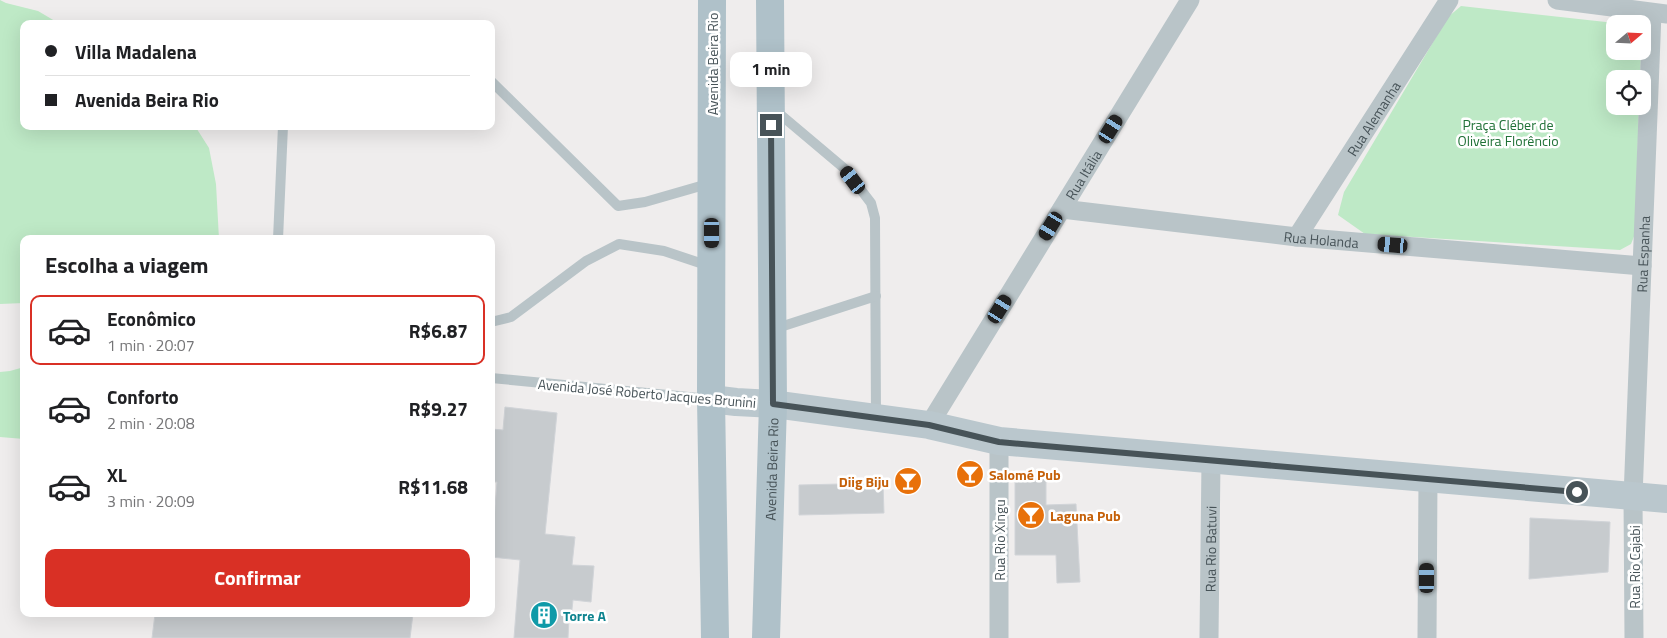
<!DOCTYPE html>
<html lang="pt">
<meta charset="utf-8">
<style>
:root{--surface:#fff;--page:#f2f2f2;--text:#202124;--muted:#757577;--line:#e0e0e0;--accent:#d93025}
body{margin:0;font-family:"Titillium Web",sans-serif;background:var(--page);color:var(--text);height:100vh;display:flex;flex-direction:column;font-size:19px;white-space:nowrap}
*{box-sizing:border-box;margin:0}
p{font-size:16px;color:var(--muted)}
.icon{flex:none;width:28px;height:28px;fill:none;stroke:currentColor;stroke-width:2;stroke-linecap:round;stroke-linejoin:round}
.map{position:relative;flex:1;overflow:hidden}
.sheet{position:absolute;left:20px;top:235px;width:475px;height:382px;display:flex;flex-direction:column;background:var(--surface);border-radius:10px;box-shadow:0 5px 20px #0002}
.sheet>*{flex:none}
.hud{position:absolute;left:20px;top:20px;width:475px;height:110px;border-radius:10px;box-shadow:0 5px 20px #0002;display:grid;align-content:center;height:110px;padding:0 25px;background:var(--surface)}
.needle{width:32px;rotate:71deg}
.buttons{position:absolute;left:1606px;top:15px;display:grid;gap:10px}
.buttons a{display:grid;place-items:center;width:45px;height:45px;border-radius:10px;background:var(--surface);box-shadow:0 5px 20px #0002;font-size:25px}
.end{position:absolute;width:22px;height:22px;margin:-11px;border:6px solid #475358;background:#fff;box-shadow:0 0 0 2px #fff}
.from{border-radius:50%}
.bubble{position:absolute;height:35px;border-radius:10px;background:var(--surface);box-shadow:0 5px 20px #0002;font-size:16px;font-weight:700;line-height:35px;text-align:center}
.car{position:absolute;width:15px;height:30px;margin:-15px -8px;border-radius:6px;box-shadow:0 0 4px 1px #0007;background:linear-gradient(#222 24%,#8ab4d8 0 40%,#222 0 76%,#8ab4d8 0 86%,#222 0)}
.hud b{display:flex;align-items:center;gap:18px;height:48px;font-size:19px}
.hud b+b{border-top:1px solid var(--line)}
.hud i{width:12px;height:12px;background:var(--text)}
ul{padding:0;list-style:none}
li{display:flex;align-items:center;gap:15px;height:70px;margin:0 10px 8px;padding:0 15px;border:2px solid transparent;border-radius:10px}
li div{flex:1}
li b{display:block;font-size:19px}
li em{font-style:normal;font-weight:700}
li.selected{border-color:var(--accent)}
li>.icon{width:45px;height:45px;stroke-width:1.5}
h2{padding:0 25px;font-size:22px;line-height:60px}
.button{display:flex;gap:10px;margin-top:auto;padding:10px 25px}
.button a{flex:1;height:58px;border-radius:10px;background:var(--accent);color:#fff;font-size:20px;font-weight:700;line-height:58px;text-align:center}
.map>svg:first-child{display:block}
.green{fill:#bee9c6}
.building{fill:#c7cbce;stroke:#d1d4d8}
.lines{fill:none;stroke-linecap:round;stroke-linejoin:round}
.service{stroke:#b9c4c8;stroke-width:10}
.minor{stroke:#b9c4c8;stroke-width:19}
.secondary{stroke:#bac7cd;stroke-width:28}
.primary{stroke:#afc1c9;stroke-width:28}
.route{stroke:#475358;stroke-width:6}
.labels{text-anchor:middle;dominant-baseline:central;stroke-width:5;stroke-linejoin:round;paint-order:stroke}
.street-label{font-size:14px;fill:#475358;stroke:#fff}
.park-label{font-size:14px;fill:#207137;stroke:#fff}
.food-label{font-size:14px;font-weight:bold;fill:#c56008;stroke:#fff;text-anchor:start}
.culture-label{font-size:14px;font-weight:bold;fill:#0d838f;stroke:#fff;text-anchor:start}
</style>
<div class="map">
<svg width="1667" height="638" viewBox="0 0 1667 638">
<rect width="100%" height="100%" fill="#efeded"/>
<g class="green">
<path d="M0 0 6 3 38 11 60 24H24V126H195L209 148 216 184 219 239H24V303L0 304Z"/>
<path d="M1461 6 1624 24H1615V51H1641L1640 79H1615V106H1639L1635 234 1631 244 1620 250 1365 234 1338 215 1344 192 1448 17Z"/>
<path d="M24 367V439L0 437V372L10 371Z"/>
</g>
<g class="building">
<path d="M505 407 557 413 545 534 575 537 572 565 594 566 591 602 573 600 571 618H569L568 638H514L520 560 491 557 497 482H491V429L503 430Z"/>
<path d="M1015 475H1046V505L1076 504 1080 582 1057 583 1056 555H1015Z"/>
<path d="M883 483 884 513 799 515V485Z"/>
<path d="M1530 518 1610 522 1608 572 1529 579Z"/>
<path d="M155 614H413L410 638H152Z"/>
</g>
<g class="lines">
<g class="service">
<path d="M491 81 618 206 645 202 711 183"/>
<path d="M775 110 845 169 871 203 875 218 876 417"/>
<path d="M278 239 283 126"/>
<path d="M491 322 511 317 586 261 619 244 664 251 709 266"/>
<path d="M774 329 876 296"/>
<path d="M491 378 709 399"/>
</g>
<g class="minor">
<path d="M1557 0 1667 14"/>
<path id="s1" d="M1062 209 1297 237 1642 266"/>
<path id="s2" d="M1297 237 1449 0"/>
<path id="s3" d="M929 425 1190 0"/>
<path d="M999 441V638"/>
<path id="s4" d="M1209 638 1211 460"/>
<path d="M1427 638 1428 479"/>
<path id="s5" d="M1634 638 1633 497 1652 13"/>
</g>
<path class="secondary" d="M711 399 736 402 773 404 929 425 999 441 1667 499"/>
<g class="primary">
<path d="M712 0 711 399 715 638"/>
<path id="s6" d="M766 638 773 404 770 0"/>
</g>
</g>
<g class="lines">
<path class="route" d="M771 125 773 404 929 425 999 442 1577 492"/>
</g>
<defs>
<g id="bar-disc" transform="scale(1.4375)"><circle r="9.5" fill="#e8710a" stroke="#fff"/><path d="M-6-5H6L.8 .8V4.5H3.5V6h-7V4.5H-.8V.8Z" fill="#fff"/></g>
<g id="building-disc" transform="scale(1.4375)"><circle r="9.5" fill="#0f9aa8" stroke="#fff"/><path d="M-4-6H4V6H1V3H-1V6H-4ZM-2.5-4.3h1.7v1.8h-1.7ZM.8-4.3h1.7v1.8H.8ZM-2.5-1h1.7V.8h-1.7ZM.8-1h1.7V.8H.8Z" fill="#fff"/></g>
</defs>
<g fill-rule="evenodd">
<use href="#bar-disc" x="970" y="474"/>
<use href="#bar-disc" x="908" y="481"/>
<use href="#bar-disc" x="1031" y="515"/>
<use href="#building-disc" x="544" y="615"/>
</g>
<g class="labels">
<g class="street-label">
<text transform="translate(712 64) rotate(-90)">Avenida Beira Rio</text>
<text stroke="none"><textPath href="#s2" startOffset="141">Rua Alemanha</textPath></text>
<text stroke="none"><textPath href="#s3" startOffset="294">Rua Itália</textPath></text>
<text stroke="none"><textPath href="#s1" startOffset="261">Rua Holanda</textPath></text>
<text stroke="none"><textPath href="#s5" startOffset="384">Rua Espanha</textPath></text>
<text transform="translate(647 393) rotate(5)">Avenida José Roberto Jacques Brunini</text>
<text stroke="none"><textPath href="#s6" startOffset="169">Avenida Beira Rio</textPath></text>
<text transform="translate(999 540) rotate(-90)">Rua Rio Xingu</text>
<text stroke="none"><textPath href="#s4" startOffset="89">Rua Rio Batuvi</textPath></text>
<text transform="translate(1634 567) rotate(-90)">Rua Rio Cajabi</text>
</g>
<g class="park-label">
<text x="1508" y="124">Praça Cléber de<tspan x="1508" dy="16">Oliveira Florêncio</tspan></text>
</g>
<g class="food-label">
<text x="989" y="474">Salomé Pub</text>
<text x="889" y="481" text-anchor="end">Diig Biju</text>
<text x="1050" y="515">Laguna Pub</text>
</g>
<g class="culture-label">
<text x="563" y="615">Torre A</text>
</g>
</g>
</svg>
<div class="buttons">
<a><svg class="needle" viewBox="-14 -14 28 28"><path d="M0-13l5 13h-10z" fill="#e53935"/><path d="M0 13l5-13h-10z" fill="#757577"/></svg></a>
<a><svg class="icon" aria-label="locate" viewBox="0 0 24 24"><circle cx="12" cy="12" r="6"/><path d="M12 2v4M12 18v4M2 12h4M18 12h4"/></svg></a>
</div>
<i class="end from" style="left:1577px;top:492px"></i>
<i class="end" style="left:771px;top:125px"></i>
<div class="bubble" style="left:730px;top:52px;width:82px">1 min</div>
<i class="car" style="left:1111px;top:129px;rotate:32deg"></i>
<i class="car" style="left:853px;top:180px;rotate:323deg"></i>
<i class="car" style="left:1051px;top:226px;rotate:211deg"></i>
<i class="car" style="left:712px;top:233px;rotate:180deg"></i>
<i class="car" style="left:1393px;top:245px;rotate:275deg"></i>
<i class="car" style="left:1000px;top:309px;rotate:32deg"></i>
<i class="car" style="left:1427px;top:578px;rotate:0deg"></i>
<div class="hud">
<b><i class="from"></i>Villa Madalena</b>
<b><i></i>Avenida Beira Rio</b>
</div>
<section class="sheet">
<h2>Escolha a viagem</h2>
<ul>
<li class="selected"><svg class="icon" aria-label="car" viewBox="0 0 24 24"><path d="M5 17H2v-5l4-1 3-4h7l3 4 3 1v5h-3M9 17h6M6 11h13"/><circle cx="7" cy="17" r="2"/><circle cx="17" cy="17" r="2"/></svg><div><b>Econômico</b><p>1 min · 20:07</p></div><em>R$6.87</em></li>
<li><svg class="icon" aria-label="car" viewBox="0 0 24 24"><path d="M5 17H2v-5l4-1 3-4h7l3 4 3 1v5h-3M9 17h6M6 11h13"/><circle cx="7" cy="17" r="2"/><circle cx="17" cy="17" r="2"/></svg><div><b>Conforto</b><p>2 min · 20:08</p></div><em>R$9.27</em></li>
<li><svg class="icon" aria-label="car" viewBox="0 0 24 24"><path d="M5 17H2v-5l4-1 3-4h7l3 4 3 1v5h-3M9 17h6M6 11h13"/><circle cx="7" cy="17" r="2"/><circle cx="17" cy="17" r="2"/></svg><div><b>XL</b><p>3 min · 20:09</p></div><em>R$11.68</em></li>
</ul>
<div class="button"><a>Confirmar</a></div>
</section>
</div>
